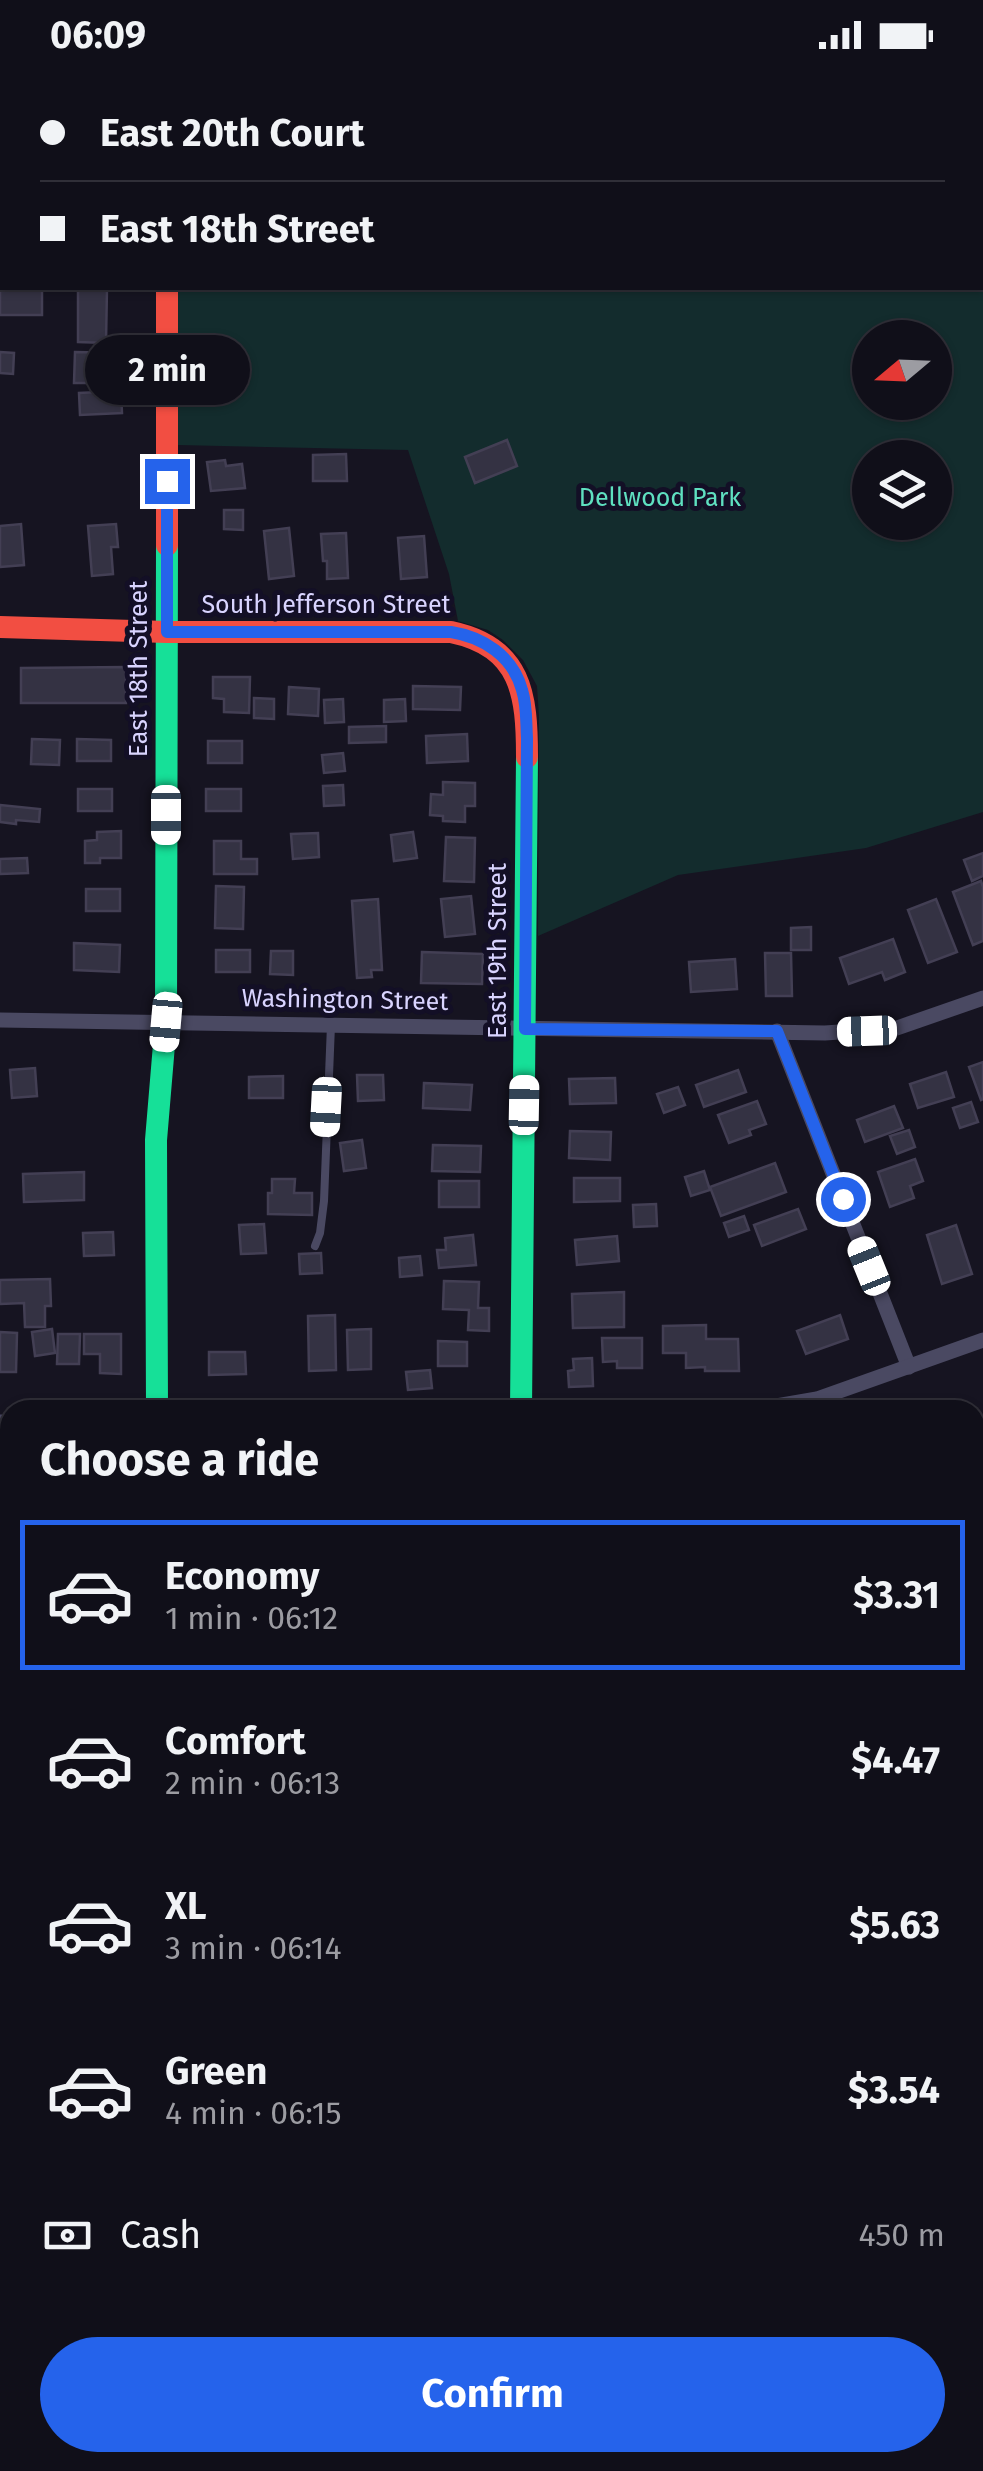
<!DOCTYPE html>
<meta charset="utf-8">
<style>
:root{--surface:#100f19;--page:#191822;--text:#f1f3f6;--muted:#9c9ca2;--line:#302f38;--accent:#2563eb}
body{margin:0;font-family:"Fira Sans",sans-serif;background:var(--page);color:var(--text);height:100vh;display:flex;flex-direction:column;font-size:38px;white-space:nowrap}
*{box-sizing:border-box;margin:0}
p{font-size:32px;color:var(--muted)}
.icon{flex:none;width:55px;height:55px;fill:none;stroke:currentColor;stroke-width:2;stroke-linecap:round;stroke-linejoin:round}
.map{position:relative;flex:1;overflow:hidden}
.side{position:absolute;left:0px;top:1330px;width:985px;height:1072px;display:flex;flex-direction:column;background:var(--surface);border-radius:30px 30px 0 0;box-shadow:0 2px 8px #0004,0 0 0 2px var(--line)}
.side>*{flex:none}
.top-card{position:absolute;left:0px;top:0px;width:985px;height:220px;box-shadow:0 2px 8px #0004,0 0 0 2px var(--line);display:grid;align-content:center;height:220px;padding:0 40px;background:var(--surface)}
.needle{width:65px;rotate:251deg}
.buttons{position:absolute;left:852px;top:250px;display:grid;gap:20px}
.buttons a{display:grid;place-items:center;width:100px;height:100px;border-radius:50%;background:var(--surface);box-shadow:0 2px 8px #0004,0 0 0 2px var(--line);font-size:50px}
.end{position:absolute;width:45px;height:45px;margin:-22px;border:12px solid #2563eb;background:#fff;box-shadow:0 0 0 5px #fff}
.from{border-radius:50%}
.bubble{position:absolute;height:70px;border-radius:35px;background:var(--surface);box-shadow:0 2px 8px #0004,0 0 0 2px var(--line);font-size:32px;font-weight:700;line-height:70px;text-align:center}
.car{position:absolute;width:30px;height:60px;margin:-30px -15px;border-radius:12px;box-shadow:0 0 8px 2px #0007;background:linear-gradient(#fff 24%,#345 0 40%,#fff 0 76%,#345 0 86%,#fff 0)}
.top-card b{display:flex;align-items:center;gap:35px;height:95px;font-size:38px}
.top-card b+b{border-top:2px solid var(--line)}
.top-card i{width:25px;height:25px;background:var(--text)}
ul{padding:0;list-style:none}
li{display:flex;align-items:center;gap:30px;height:150px;margin:0 20px 15px;padding:0 20px;border:5px solid transparent;border-radius:0px}
li div{flex:1}
li b{display:block;font-size:38px}
li em{font-style:normal;font-weight:700}
li.current{border-color:var(--accent)}
li>.icon{width:90px;height:90px;stroke-width:1.5}
h2{padding:0 40px;font-size:45px;line-height:120px}
.pay{display:flex;align-items:center;gap:25px;height:110px;padding:0 40px;font-size:38px}
.pay p{margin-inline-start:auto}
.primary-button{display:flex;gap:20px;margin-top:auto;padding:20px 40px}
.primary-button a{flex:1;height:115px;border-radius:60px;background:var(--accent);color:#fff;font-size:40px;font-weight:700;line-height:115px;text-align:center}
.status{display:flex;justify-content:space-between;align-items:center;height:70px;padding:0 50px;background:var(--surface);direction:ltr}
.status svg{height:28px;fill:currentColor}
.map>svg:first-child{display:block}
.green{fill:#132c2d;fill-rule:evenodd}
.water{fill:#0d2144}
.building{fill:#343243;stroke:#433f54;stroke-width:2.5}
.lines{fill:none;stroke-linecap:round;stroke-linejoin:round}
.lane{stroke:#4a4962;stroke-width:8}
.street{stroke:#4a4962;stroke-width:15}
.fast{stroke:#16e098;stroke-width:22}
.slow{stroke:#ffcf43;stroke-width:22}
.jam{stroke:#f24e42;stroke-width:22}
.rail-casing{stroke:#43596b;stroke-width:10}
.rail{stroke:#130f26;stroke-width:6;stroke-dasharray:19;stroke-linecap:butt}
.route{stroke:#2563eb;stroke-width:12}
.labels{text-anchor:middle;dominant-baseline:central;stroke-width:10;stroke-linejoin:round;paint-order:stroke}
.park-label{font-size:25px;fill:#5fe0c0;stroke:#130f26}
.street-label{font-size:25px;fill:#d9d4ff;stroke:#130f26}
</style>
<div class="status"><b>06:09</b><svg viewBox="0 0 49 12"><path d="M0 12V9h3v3zM5 12V6h3v6zM10 12V3h3v9zM15 12V0h3v12zM26 1h20v11H26zM47 4h2v5h-2z"/></svg></div>
<div class="map">
<svg width="983" height="2401" viewBox="0 0 983 2401">
<rect width="100%" height="100%" fill="#161421"/>
<g class="green">
<path d="M178 0H983V742L866 778 678 805 538 866 539 646 537 616 523 590 503 570 488 560 458 551 449 504 408 380 178 375V218H982V2H178ZM870 268H935V332H870ZM870 388H935V452H870Z"/>
<path d="M975 2301 983 2302V2401H320L317 2393 975 2392Z"/>
</g>
<path class="water" d="M0 2132 10 2133V2178L0 2177Z"/>
<g class="building">
<path d="M306 0H464L465 2H307Z"/>
<path d="M0 214H2V218H42V245H0Z"/>
<path d="M78 218H107L106 273 78 272Z"/>
<path d="M0 282 14 283 13 304 0 303Z"/>
<path d="M75 282 122 283V313H74Z"/>
<path d="M121 321 122 343 80 345 79 323Z"/>
<path d="M507 370 517 396 475 413 465 387Z"/>
<path d="M346 384 347 411H313V385Z"/>
<path d="M225 390 226 396 242 394 245 418 211 421 207 392Z"/>
<path d="M224 440H243V460L224 459Z"/>
<path d="M21 454 24 495 0 497V456Z"/>
<path d="M116 454 118 477H111L113 504 92 506 88 456Z"/>
<path d="M289 458 294 506 269 509 264 461Z"/>
<path d="M346 463 348 508 327 509V491H323L321 464Z"/>
<path d="M424 466 427 507 401 509 398 468Z"/>
<path d="M126 597V633H21V598Z"/>
<path d="M213 607H250L249 643 224 642V629L213 628Z"/>
<path d="M413 616 461 617 460 640 413 639Z"/>
<path d="M289 617 319 619 318 646 288 644Z"/>
<path d="M254 628 274 629V649L254 648Z"/>
<path d="M343 629 344 652 325 653 324 630Z"/>
<path d="M405 629 406 651 384 652V630Z"/>
<path d="M386 656V672L349 673V657Z"/>
<path d="M467 664 468 691 427 693 426 666Z"/>
<path d="M32 669 60 670 59 695 31 694Z"/>
<path d="M77 669 111 670V691H77Z"/>
<rect x="208" y="671" width="34" height="22"/>
<path d="M343 683 345 701 324 703 322 685Z"/>
<path d="M443 712 475 713V736H465V752L443 751V746L430 745 431 724 443 725Z"/>
<path d="M343 715 344 735 324 736 323 716Z"/>
<rect x="78" y="719" width="34" height="22"/>
<rect x="206" y="719" width="35" height="22"/>
<path d="M0 735 40 739 39 752 16 750V754L0 752Z"/>
<path d="M121 761V788H100V793H85V771L97 770V762Z"/>
<path d="M413 762 417 788 394 791 391 765Z"/>
<path d="M318 763 319 787 293 789 291 764Z"/>
<path d="M446 767 475 768 474 812 444 811Z"/>
<path d="M214 771H241V789H257V804H214Z"/>
<path d="M983 783V806L972 811 964 790Z"/>
<path d="M27 788 28 803 0 804V789Z"/>
<path d="M981 811 983 817V871L973 875 953 822Z"/>
<path d="M216 816 244 817 243 859 215 858Z"/>
<rect x="86" y="819" width="34" height="22"/>
<path d="M471 826 475 864 445 867 441 829Z"/>
<path d="M378 829 382 900H371L372 907 357 908 352 831Z"/>
<path d="M936 829 957 882 928 893 908 840Z"/>
<path d="M811 857V880H791V858Z"/>
<path d="M893 869 905 902 885 910 882 902 849 914 840 888Z"/>
<path d="M74 873 120 875 119 902 74 900Z"/>
<rect x="216" y="880" width="34" height="22"/>
<path d="M271 881H293V905L270 904Z"/>
<path d="M422 882 483 884 482 914 421 913Z"/>
<path d="M765 883H791L792 926H766Z"/>
<path d="M735 889 737 919 691 922 689 892Z"/>
<path d="M983 992V1029L981 1030 969 997Z"/>
<path d="M35 998 37 1026 12 1028 10 1000Z"/>
<path d="M738 1000 746 1022 704 1037 696 1015Z"/>
<path d="M946 1002 954 1027 918 1038 910 1014Z"/>
<path d="M357 1005H383L384 1030 358 1031Z"/>
<path d="M283 1006V1028H249V1007Z"/>
<path d="M615 1008 616 1033 570 1034 569 1009Z"/>
<path d="M424 1013 472 1015 470 1040 423 1038Z"/>
<path d="M678 1017 685 1035 664 1043 657 1024Z"/>
<path d="M757 1031 766 1054 749 1060 751 1065 729 1073 718 1045Z"/>
<path d="M971 1032 978 1052 960 1058 953 1038Z"/>
<path d="M894 1036 903 1058 865 1072 857 1050Z"/>
<path d="M909 1060 915 1077 897 1084 890 1066Z"/>
<path d="M570 1061 611 1062 610 1090 569 1088Z"/>
<path d="M362 1070 366 1098 344 1101 340 1073Z"/>
<path d="M433 1075 481 1076 480 1102 432 1101Z"/>
<path d="M915 1089 923 1111 910 1116 914 1128 890 1137 878 1102Z"/>
<path d="M775 1093 786 1122 721 1146 710 1117Z"/>
<path d="M704 1101 710 1120 691 1126 685 1107Z"/>
<path d="M84 1102V1130L24 1132 23 1104Z"/>
<path d="M574 1108H620V1131L574 1132Z"/>
<path d="M272 1109H295L294 1123H312V1145L268 1144V1123H272Z"/>
<rect x="439" y="1111" width="40" height="26"/>
<path d="M656 1134 657 1156 634 1157 633 1135Z"/>
<path d="M798 1139 806 1159 762 1176 754 1155Z"/>
<path d="M744 1146 749 1160 729 1167 724 1153Z"/>
<path d="M264 1154 266 1183 241 1184 239 1155Z"/>
<path d="M956 1155 972 1204 942 1214 927 1165Z"/>
<path d="M113 1162 114 1185 84 1186 83 1163Z"/>
<path d="M473 1165 476 1195 439 1198 437 1180H446L445 1168Z"/>
<path d="M617 1166 619 1191 577 1195 575 1170Z"/>
<path d="M321 1183 322 1203 300 1204 299 1184Z"/>
<path d="M420 1186 422 1205 400 1207 399 1188Z"/>
<path d="M50 1209 51 1236H45V1257H25L24 1233 0 1234V1210Z"/>
<path d="M444 1211 479 1212 478 1238H489V1261L468 1260 469 1240 443 1239Z"/>
<path d="M624 1222V1257L573 1258 572 1224Z"/>
<path d="M335 1245 336 1300 309 1301 308 1246Z"/>
<path d="M840 1245 848 1269 806 1284 797 1261Z"/>
<path d="M706 1255V1269H738L739 1301H705V1297L686 1298V1283H663V1256Z"/>
<path d="M52 1259 55 1283 35 1286 32 1262Z"/>
<path d="M371 1259V1299L348 1300 347 1260Z"/>
<path d="M0 1262 17 1263 16 1302H0Z"/>
<path d="M58 1264H80L79 1294H57Z"/>
<path d="M84 1264H121V1304L100 1303V1284H84Z"/>
<path d="M602 1268H642V1298H617V1291L603 1292Z"/>
<path d="M438 1271 467 1272V1296H438Z"/>
<path d="M209 1282H245L246 1304 209 1305Z"/>
<path d="M592 1288 593 1316 569 1317 568 1301 574 1300 573 1289Z"/>
<path d="M430 1300 432 1318 408 1320 406 1302Z"/>
<path d="M975 1816 983 1817V1873L975 1872Z"/>
<path d="M0 1939H6L3 1964H0Z"/>
</g>
<g class="lines">
<path class="lane" d="M315 1176 320 1163 324 1131 331 955"/>
<g class="street">
<path d="M166 0V2"/>
<path d="M0 157H2"/>
<path d="M0 950 825 963 897 958 983 928"/>
<path d="M777 961 909 1297"/>
<path d="M752 1340 817 1329 983 1270"/>
<path d="M0 1352H10"/>
<path d="M975 1536 983 1487"/>
<path d="M0 2193 10 2194"/>
<path d="M975 2279 983 2280"/>
<path d="M0 2328 10 2325"/>
<path d="M176 2392 180 2401"/>
</g>
<g class="fast">
<path d="M157 1340 156 1070 166 951 167 475"/>
<path d="M521 1340 527 687"/>
<path d="M975 1772 983 1773"/>
</g>
<path class="slow" d="M0 1715 10 1716"/>
<g class="jam">
<path d="M167 475V218"/>
<path d="M0 557 167 562H451C522 577 527 625 527 687"/>
</g>
<g class="rail-casing">
<g id="rail">
<path d="M0 2004 10 2005"/>
<path d="M975 2121 983 2122"/>
</g>
</g>
<use href="#rail" class="rail"/>
</g>
<g class="lines">
<path class="route" d="M167 411V562H451C483 567 513 586 522 620 527 635 526 652 527 668L525 959 777 961 843 1129"/>
</g>
<g class="labels">
<g class="park-label">
<text x="660" y="428">Dellwood Park</text>
</g>
<g class="street-label">
<text x="326" y="535">South Jefferson Street</text>
<text transform="translate(139 599) rotate(-90)">East 18th Street</text>
<text transform="translate(498 881) rotate(-90)">East 19th Street</text>
<text transform="translate(345 930) rotate(1)">Washington Street</text>
</g>
</g>
</svg>
<div class="buttons">
<a><svg class="needle" viewBox="-14 -14 28 28"><path d="M0-13l5 13h-10z" fill="#e53935"/><path d="M0 13l5-13h-10z" fill="#9c9ca2"/></svg></a>
<a><svg class="icon" aria-label="layers" viewBox="0 0 24 24"><path d="M12 4l9 5-9 5-9-5zM3 14l9 5 9-5"/></svg></a>
</div>
<i class="end from" style="left:843px;top:1129px"></i>
<i class="end" style="left:167px;top:411px"></i>
<div class="bubble" style="left:85px;top:265px;width:165px">2 min</div>
<i class="car" style="left:166px;top:745px;rotate:180deg"></i>
<i class="car" style="left:166px;top:952px;rotate:185deg"></i>
<i class="car" style="left:867px;top:961px;rotate:268deg"></i>
<i class="car" style="left:524px;top:1035px;rotate:1deg"></i>
<i class="car" style="left:326px;top:1037px;rotate:183deg"></i>
<i class="car" style="left:869px;top:1196px;rotate:338deg"></i>
<div class="top-card">
<b><i class="from"></i>East 20th Court</b>
<b><i></i>East 18th Street</b>
</div>
<section class="side">
<h2>Choose a ride</h2>
<ul>
<li class="current"><svg class="icon" aria-label="car" viewBox="0 0 24 24"><path d="M5 17H2v-5l4-1 3-4h7l3 4 3 1v5h-3M9 17h6M6 11h13"/><circle cx="7" cy="17" r="2"/><circle cx="17" cy="17" r="2"/></svg><div><b>Economy</b><p>1 min · 06:12</p></div><em>$3.31</em></li>
<li><svg class="icon" aria-label="car" viewBox="0 0 24 24"><path d="M5 17H2v-5l4-1 3-4h7l3 4 3 1v5h-3M9 17h6M6 11h13"/><circle cx="7" cy="17" r="2"/><circle cx="17" cy="17" r="2"/></svg><div><b>Comfort</b><p>2 min · 06:13</p></div><em>$4.47</em></li>
<li><svg class="icon" aria-label="car" viewBox="0 0 24 24"><path d="M5 17H2v-5l4-1 3-4h7l3 4 3 1v5h-3M9 17h6M6 11h13"/><circle cx="7" cy="17" r="2"/><circle cx="17" cy="17" r="2"/></svg><div><b>XL</b><p>3 min · 06:14</p></div><em>$5.63</em></li>
<li><svg class="icon" aria-label="car" viewBox="0 0 24 24"><path d="M5 17H2v-5l4-1 3-4h7l3 4 3 1v5h-3M9 17h6M6 11h13"/><circle cx="7" cy="17" r="2"/><circle cx="17" cy="17" r="2"/></svg><div><b>Green</b><p>4 min · 06:15</p></div><em>$3.54</em></li>
</ul>
<div class="pay"><svg class="icon" aria-label="cash" viewBox="0 0 24 24"><path d="M3 7h18v10H3z"/><circle cx="12" cy="12" r="2"/></svg>Cash<p>450 m</p></div>
<div class="primary-button"><a>Confirm</a></div>
</section>
</div>
